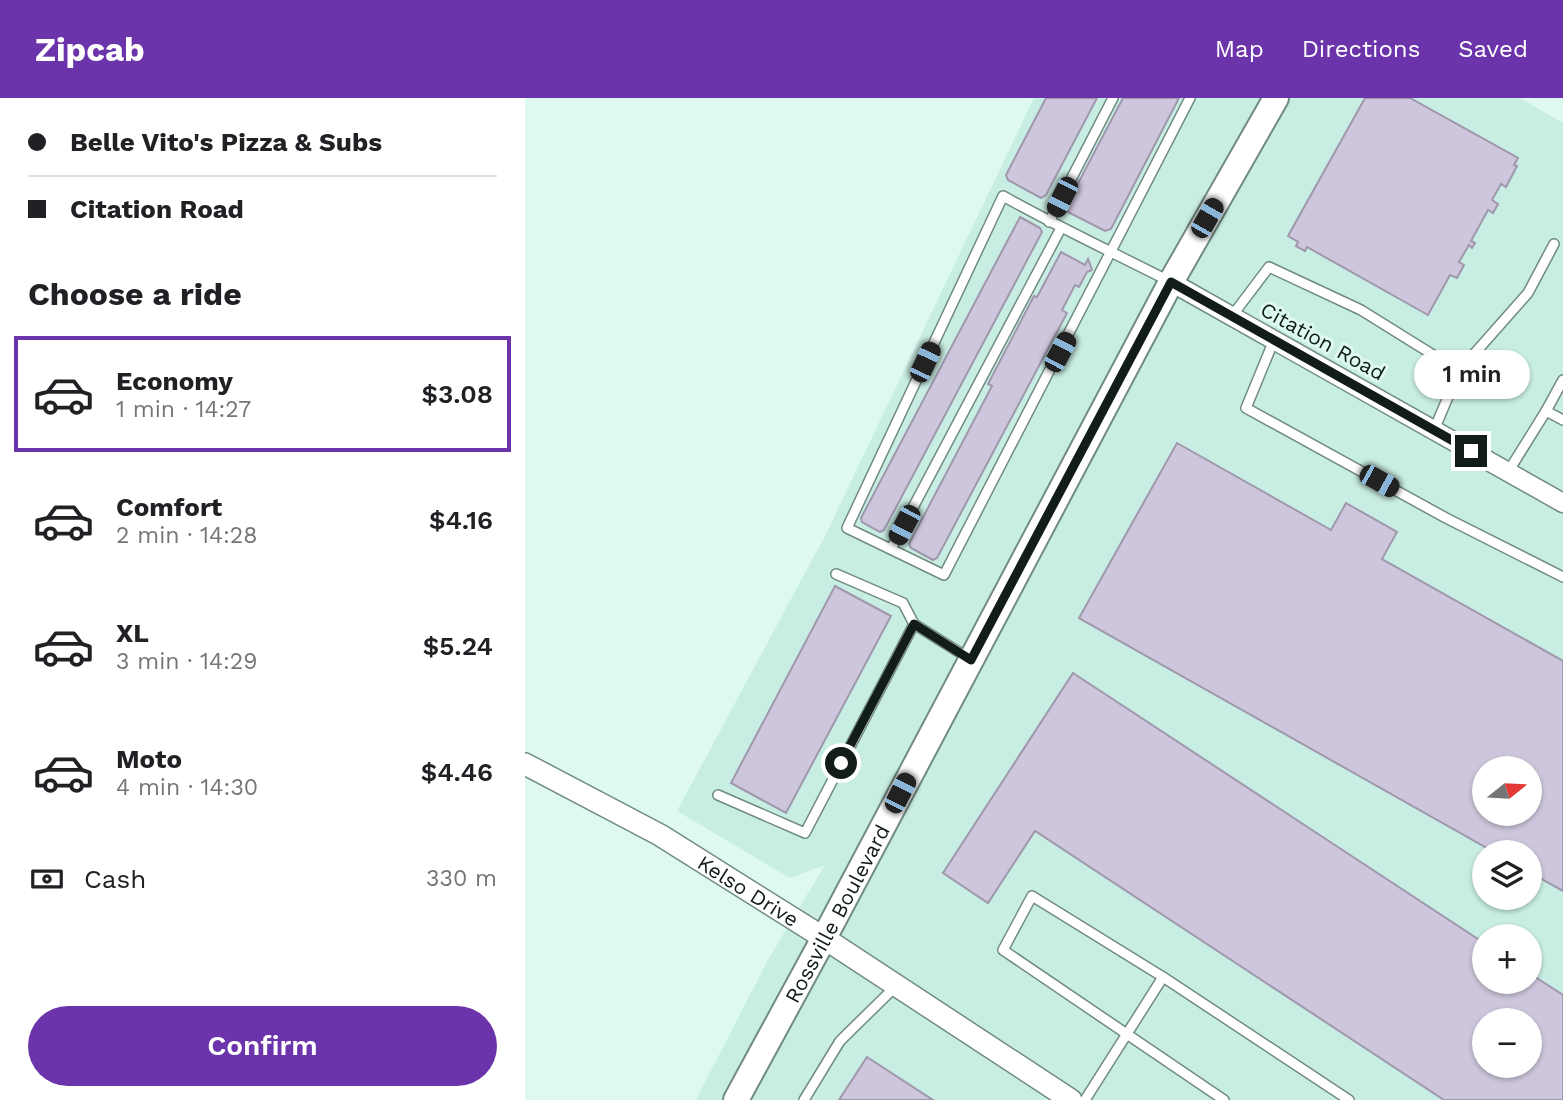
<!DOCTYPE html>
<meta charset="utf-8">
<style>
:root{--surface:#fff;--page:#f6f6f6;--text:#202124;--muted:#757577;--line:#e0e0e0;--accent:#6c34aa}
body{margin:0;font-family:"Work Sans",sans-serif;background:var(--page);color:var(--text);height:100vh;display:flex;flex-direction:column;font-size:26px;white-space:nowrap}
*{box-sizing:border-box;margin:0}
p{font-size:23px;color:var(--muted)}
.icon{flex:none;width:38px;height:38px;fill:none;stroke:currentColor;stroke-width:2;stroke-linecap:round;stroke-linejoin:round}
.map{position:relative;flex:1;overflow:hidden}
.drawer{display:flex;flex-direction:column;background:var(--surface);width:525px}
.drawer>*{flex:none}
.guide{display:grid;align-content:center;height:154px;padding:0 28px;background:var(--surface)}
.needle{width:46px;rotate:72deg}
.buttons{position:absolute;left:947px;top:658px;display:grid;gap:14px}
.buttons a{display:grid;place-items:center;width:70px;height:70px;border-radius:50%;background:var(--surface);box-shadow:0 2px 5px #0004;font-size:35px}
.end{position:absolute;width:32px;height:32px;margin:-16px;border:9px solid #121c19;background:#fff;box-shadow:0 0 0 4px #fff}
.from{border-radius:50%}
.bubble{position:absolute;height:49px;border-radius:24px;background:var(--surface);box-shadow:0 2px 5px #0004;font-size:23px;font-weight:600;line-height:49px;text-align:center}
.car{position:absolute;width:21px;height:42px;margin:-21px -10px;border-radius:9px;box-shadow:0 0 5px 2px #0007;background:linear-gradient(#222 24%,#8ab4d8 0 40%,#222 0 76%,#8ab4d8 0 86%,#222 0)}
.guide b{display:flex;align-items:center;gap:24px;height:66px;font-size:26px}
.guide b+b{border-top:2px solid var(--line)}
.guide i{width:18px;height:18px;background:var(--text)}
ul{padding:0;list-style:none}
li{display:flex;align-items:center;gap:21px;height:116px;margin:0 14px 10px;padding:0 14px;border:4px solid transparent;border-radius:0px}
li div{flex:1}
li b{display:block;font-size:26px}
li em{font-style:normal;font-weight:600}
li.current{border-color:var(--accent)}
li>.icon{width:63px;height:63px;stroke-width:1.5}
h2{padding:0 28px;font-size:32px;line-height:84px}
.pay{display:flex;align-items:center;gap:18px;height:77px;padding:0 28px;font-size:26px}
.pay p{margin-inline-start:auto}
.cta{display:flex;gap:14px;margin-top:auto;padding:14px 28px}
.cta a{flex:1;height:80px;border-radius:42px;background:var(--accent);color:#fff;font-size:28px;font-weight:600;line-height:80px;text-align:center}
header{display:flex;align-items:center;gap:42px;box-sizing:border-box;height:98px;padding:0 35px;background:var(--accent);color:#fff}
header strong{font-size:33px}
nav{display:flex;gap:38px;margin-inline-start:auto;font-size:24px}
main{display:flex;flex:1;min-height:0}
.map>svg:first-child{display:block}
.built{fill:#c8ede2;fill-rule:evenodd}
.building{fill:#cdc6dc;stroke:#9f98ad;stroke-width:2;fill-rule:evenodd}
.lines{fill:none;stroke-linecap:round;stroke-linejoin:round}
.service-casing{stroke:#718b83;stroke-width:12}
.minor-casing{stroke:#718b83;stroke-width:21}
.tertiary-casing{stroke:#718b83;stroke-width:24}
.secondary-casing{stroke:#718b83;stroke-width:28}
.service{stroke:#fff;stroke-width:9}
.minor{stroke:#fff;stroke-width:18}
.tertiary{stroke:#fff;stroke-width:21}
.secondary{stroke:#fff;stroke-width:24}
.route{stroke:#121c19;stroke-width:9}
.labels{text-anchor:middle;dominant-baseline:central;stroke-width:6;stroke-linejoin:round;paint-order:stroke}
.street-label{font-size:21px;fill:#121c19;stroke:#ddf9f0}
</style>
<header>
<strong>Zipcab</strong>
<nav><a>Map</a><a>Directions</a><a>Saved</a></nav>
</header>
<main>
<section class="drawer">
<div class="guide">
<b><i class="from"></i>Belle Vito's Pizza &amp; Subs</b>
<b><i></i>Citation Road</b>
</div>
<h2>Choose a ride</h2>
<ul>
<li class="current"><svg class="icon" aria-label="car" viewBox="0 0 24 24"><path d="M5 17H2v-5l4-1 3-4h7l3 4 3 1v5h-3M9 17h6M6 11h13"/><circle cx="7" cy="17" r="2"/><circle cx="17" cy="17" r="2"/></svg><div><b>Economy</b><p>1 min · 14:27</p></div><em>$3.08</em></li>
<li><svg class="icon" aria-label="car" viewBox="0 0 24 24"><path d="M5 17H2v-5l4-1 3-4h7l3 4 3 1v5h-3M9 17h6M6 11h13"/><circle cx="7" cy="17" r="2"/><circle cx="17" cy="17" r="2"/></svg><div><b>Comfort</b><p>2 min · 14:28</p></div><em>$4.16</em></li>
<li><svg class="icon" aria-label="car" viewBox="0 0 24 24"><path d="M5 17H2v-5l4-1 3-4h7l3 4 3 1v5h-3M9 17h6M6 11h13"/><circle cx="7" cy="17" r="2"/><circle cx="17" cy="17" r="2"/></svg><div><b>XL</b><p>3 min · 14:29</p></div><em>$5.24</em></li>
<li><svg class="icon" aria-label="car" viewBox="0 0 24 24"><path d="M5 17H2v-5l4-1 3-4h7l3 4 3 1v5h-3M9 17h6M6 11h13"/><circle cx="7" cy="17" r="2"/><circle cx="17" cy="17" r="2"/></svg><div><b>Moto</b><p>4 min · 14:30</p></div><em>$4.46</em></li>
</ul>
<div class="pay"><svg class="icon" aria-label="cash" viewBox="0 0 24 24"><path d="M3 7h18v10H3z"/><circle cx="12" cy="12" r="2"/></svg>Cash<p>330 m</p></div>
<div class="cta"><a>Confirm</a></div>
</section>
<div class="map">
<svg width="1038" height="1002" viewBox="0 0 1038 1002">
<rect width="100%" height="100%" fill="#ddf9f0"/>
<path class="built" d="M509 0H995L1038 25V1002H171L243 862 300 767 265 780 152 713 301 436ZM959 670H1004V716H959ZM959 754H1004V800H959ZM959 838H1004V884H959ZM959 922H1004V968H959Z"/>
<g class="building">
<path d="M521 0H572L521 97 516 100 483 82 481 77Z"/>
<path d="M598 0H654L586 131 580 133 543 114 541 108Z"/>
<path d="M840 0H885L993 60 989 67 992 68 981 89 976 86 967 102 973 106 968 115 963 112 946 143 950 145 947 150 944 147 934 164 939 167 932 180 925 177 903 217 782 149 780 153 771 148 773 144 763 138Z"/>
<path d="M495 119 515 130 517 134 359 432 355 434 337 424 336 420Z"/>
<path d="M536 154 560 167 563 161 567 172 562 174 554 189 550 187 537 212 542 215 412 460 408 462 386 450 384 446 467 288 463 286 509 198 512 199Z"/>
<path d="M652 345 806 432 821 405 872 434 857 461 1038 563V793L1004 774V754H969L554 520ZM959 670H1004V716H959Z"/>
<path d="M310 488 366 518 261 715 206 685Z"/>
<path d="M548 575 959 845V884H1004V875L1038 897V1002H919L510 733 463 805 418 775ZM959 922H1004V968H959Z"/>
<path d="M342 959 408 1002H314Z"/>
</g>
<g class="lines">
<g class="service-casing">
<g id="service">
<path d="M524 124 588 0"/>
<path d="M644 183C589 155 533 129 478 98L322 430 419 477 665 0"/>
<path d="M707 218 744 169 836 212 934 273 909 332"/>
<path d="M749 242 721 310 921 420 1038 479"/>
<path d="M934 273 1003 195 1029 146"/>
<path d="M1038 282 1021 313 1038 322"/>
<path d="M983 374 1021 313"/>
<path d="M366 451 536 130"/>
<path d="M311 476 378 505 389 526"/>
<path d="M193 697 280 735 389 526 445 561"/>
<path d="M279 1002 315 943 371 888"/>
<path d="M560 1002 638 879"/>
<path d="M699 1002 478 852 507 798 638 879 824 1002"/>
</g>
</g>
<g class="minor-casing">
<path id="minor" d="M646 184 1038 405"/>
</g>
<g class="tertiary-casing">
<g id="tertiary">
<path id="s1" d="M0 666 135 737 299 840 546 1002"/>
</g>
</g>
<g class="secondary-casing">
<g id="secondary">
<path id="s2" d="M211 1002 299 840 646 184 751 0"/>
</g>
</g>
<use href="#service" class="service"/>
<use href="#minor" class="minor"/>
<use href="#tertiary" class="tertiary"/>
<use href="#secondary" class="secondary"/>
</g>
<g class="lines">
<path class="route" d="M316 665 389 526 446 562 646 184 946 353"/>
</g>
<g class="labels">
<g class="street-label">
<text transform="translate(798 243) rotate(29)">Citation Road</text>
<text stroke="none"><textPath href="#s1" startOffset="257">Kelso Drive</textPath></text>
<text stroke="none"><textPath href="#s2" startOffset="212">Rossville Boulevard</textPath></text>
</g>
</g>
</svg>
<div class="buttons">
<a><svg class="needle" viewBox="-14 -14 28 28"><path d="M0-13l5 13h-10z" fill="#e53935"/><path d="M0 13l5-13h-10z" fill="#757577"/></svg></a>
<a><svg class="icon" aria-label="layers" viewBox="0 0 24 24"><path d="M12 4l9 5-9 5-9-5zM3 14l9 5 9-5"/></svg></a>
<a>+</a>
<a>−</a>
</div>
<i class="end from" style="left:316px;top:665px"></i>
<i class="end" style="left:946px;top:353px"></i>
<div class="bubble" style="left:889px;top:252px;width:116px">1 min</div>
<i class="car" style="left:537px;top:99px;rotate:207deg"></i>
<i class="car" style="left:682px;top:120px;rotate:30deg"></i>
<i class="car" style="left:535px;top:254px;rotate:28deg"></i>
<i class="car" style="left:400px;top:264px;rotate:25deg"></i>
<i class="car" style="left:854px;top:383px;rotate:119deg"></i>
<i class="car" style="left:379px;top:427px;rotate:208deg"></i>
<i class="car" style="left:375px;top:695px;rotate:27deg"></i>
</div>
</main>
